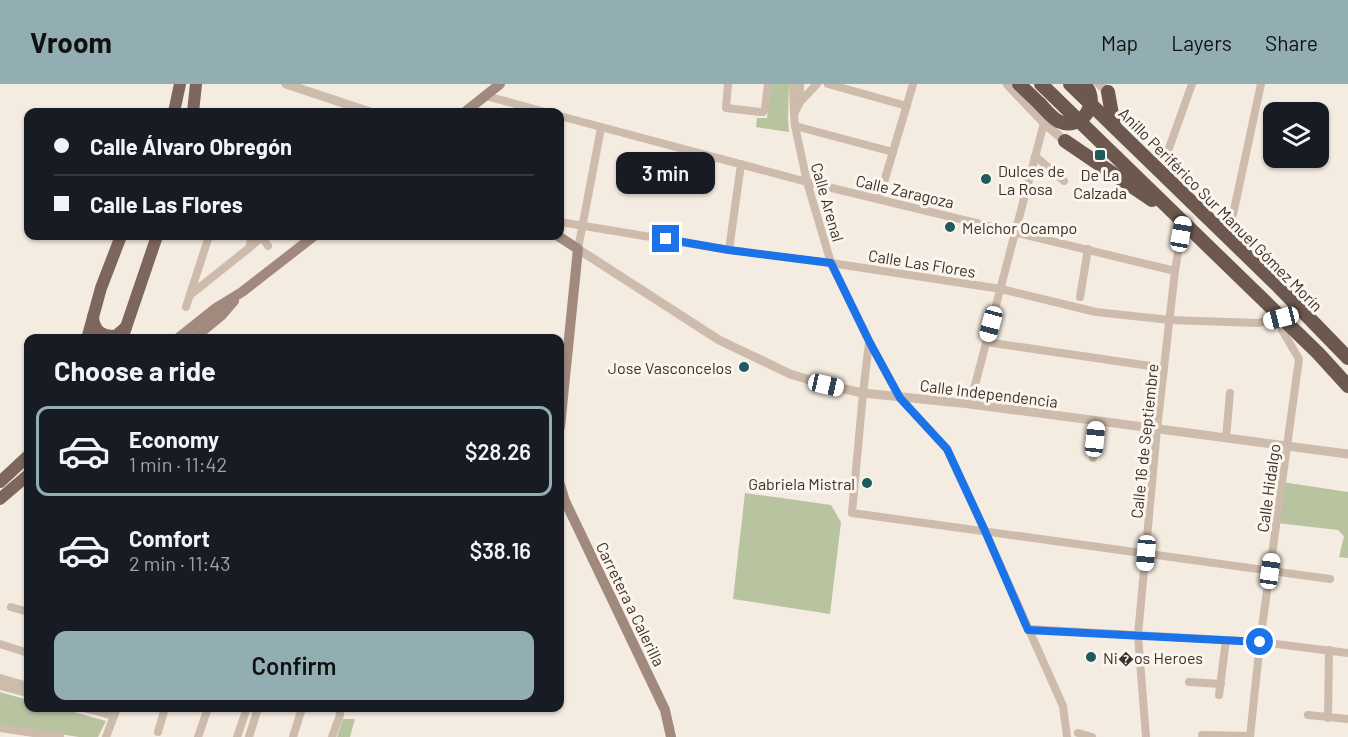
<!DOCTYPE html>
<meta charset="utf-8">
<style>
:root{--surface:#171b24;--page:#20242c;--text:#f1f3f6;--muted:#9ea1a6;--line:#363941;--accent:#92aeb2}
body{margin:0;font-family:Barlow,sans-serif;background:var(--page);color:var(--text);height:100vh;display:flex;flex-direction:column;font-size:22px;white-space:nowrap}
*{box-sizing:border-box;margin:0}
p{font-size:20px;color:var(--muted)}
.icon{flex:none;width:33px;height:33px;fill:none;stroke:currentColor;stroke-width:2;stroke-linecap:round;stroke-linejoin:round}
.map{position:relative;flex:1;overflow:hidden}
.drawer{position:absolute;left:24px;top:250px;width:540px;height:378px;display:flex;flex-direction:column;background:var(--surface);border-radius:12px;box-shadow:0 2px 4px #0004}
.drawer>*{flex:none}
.guide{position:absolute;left:24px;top:24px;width:540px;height:132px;border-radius:12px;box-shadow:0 2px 4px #0004;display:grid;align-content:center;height:132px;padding:0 30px;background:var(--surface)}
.controls{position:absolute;left:1263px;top:18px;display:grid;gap:12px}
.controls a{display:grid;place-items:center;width:66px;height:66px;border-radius:12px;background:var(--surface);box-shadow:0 2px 4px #0004;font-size:30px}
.end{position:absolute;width:27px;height:27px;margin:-14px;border:8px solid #1a73e8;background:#fff;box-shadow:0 0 0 3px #fff}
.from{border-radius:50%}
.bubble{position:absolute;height:42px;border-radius:12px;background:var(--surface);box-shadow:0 2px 4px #0004;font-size:20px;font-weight:600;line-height:42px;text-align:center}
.car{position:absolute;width:18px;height:36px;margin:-18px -9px;border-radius:8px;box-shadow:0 0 4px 2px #0007;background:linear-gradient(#fff 24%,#345 0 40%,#fff 0 76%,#345 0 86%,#fff 0)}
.guide b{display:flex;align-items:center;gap:21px;height:57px;font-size:22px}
.guide b+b{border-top:2px solid var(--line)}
.guide i{width:15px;height:15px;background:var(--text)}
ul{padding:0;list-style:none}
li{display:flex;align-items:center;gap:18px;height:90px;margin:0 12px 9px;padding:0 18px;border:3px solid transparent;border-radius:12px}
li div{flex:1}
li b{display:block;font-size:22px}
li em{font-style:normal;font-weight:600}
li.current{border-color:var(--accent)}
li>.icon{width:54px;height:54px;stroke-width:1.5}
h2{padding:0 30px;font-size:27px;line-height:72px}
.action{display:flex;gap:12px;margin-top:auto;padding:12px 30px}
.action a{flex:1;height:69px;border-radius:12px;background:var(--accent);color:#111;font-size:24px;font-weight:600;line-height:69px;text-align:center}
header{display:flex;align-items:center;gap:36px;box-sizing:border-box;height:84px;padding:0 30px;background:var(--accent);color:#111}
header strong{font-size:28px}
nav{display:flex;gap:33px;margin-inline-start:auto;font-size:21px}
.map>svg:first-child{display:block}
.green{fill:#b8c4a0}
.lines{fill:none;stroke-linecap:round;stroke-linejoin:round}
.minor{stroke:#cdbbac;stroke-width:8}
.tertiary{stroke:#cdbbac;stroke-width:9}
.secondary{stroke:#a18a7d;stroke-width:10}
.primary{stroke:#7d675c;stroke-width:12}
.trunk{stroke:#6c584f;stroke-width:14}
.trunk-bridge{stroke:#6c584f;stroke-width:14}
.route{stroke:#1a73e8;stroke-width:8}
.poi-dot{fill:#1f5a5e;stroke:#fbf5ee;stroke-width:2}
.labels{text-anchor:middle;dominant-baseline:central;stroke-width:6;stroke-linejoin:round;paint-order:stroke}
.poi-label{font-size:16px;fill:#3b302b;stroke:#fbf5ee;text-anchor:start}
.street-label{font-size:16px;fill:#3b302b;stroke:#fbf5ee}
</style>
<header>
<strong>Vroom</strong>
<nav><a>Map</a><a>Layers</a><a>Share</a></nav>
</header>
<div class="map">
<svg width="1348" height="653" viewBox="0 0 1348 653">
<rect width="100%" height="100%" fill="#f4ebe1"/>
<g class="green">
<path d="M771 0H789L788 34 789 48 756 43 757 34H767Z"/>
<path d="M1282 398 1348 408V474L1339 473 1344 452 1338 446 1277 439Z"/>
<path d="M745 409 831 421 841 438 830 530 733 515Z"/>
<path d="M0 608 28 616V624H59L106 637 98 653H79L0 641Z"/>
<path d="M343 635H355L350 653H337Z"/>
</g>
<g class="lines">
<g class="minor">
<path d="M728 0 726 24 760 28H763L765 25 768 0"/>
<path d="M793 0 794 28"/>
<path d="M800 0V18L794 30 795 42 807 98 831 179 870 259 900 314 947 365 985 447 1063 622 1067 653"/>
<path d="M828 0 907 22"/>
<path d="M486 12 545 28"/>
<path d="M800 18 817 0"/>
<path d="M560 32 807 98 1175 187"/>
<path d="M795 42 893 68"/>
<path d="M1168 67 1192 0"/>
<path d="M1035 72 1064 97"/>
<path d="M879 115 913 0"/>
<path d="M560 138 729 166 831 179 1001 205 1096 228 1170 236 1258 239 1281 234 1282 246 1299 275 1260 558 1250 653"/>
<path d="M262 153 268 162"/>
<path d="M1228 154 1261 0"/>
<path d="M249 164 263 152"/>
<path d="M578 165 601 44"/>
<path d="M729 166 741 80"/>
<path d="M190 211 249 164 252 152"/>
<path d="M1080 213 1088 165"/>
<path d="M186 223 209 152"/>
<path d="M986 258 1164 284"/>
<path d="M869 259 863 309 852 429 1330 495"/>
<path d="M970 320 1044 39"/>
<path d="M1226 354 1230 309"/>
<path d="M1093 374 1097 337"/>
<path d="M11 523 28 528"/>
<path d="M1028 545 1260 558 1348 569"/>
<path d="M0 560 28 569"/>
<path d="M0 594 28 602"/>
<path d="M1189 598 1221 600"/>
<path d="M0 602 28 609"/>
<path d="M1219 611 1226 556"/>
<path d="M84 624 114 632"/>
<path d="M1308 631 1348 635"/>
<path d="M1328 634 1329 566"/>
<path d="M0 644 60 653"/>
<path d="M158 648 165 624"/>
<path d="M1078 649 1092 653"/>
<path d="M1202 651 1250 652"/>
<path d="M106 653 117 624"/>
<path d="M198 653 208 624"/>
<path d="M237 653 247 624"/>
<path d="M249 653 258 624"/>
<path d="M293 653 302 624"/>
<path d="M332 653 340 631V627L337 624"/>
<path d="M1146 653 1138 551 1157 345 1175 187 1183 137"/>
</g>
<g class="tertiary">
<path d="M286 0 370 28"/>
<path d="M1007 0 1044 39 1065 57"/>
<path d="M1099 0 1108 8"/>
<path d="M578 165 719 256 790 290 826 301 863 309 970 320 1348 370"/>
</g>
<g class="secondary">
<path d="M465 28 500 0"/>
<path d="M558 152 578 165 560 343"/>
<path d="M177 255 216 224 242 208 314 152"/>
<path d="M193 255 221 232 234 217"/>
<path d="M560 401 565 417 665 626 671 653"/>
</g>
<g class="primary">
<path d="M174 28 180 0"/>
<path d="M193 28 196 0"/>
<path d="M93 233C94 247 103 254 117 251L126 243"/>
<path d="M87 255 101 204 121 152"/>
<path d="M122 255 157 152"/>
<path d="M0 398 28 372"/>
<path d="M0 415 28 391"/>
</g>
<g class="trunk">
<path d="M1019 0 1040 20"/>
<path d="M1041 0 1318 269 1348 302"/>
<path d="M1070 0 1278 202 1348 274"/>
<path d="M1108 8 1114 42"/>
<path d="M1065 57 1152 116"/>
</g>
<path class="trunk-bridge" d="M1040 20C1045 25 1051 33 1058 37 1081 48 1102 19 1084 0"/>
</g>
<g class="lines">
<path class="route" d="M666 155 729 166 831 179 870 259 900 314 947 365 985 447 1028 546 1260 558"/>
</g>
<g class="poi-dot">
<rect x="1094" y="65" width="12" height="12" rx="3"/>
<circle cx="986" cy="95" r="6"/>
<circle cx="950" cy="143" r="6"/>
<circle cx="744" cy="283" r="6"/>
<circle cx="867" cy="399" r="6"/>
<circle cx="1091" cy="573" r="6"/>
</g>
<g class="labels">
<g class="poi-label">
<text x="998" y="86">Dulces de<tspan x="998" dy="18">La Rosa</tspan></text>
<text x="1100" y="90" text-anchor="middle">De La<tspan x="1100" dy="18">Calzada</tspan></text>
<text x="962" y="143">Melchor Ocampo</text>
<text x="732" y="283" text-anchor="end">Jose Vasconcelos</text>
<text x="855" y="399" text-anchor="end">Gabriela Mistral</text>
<text x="1103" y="573">Ni�os Heroes</text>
</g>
<g class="street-label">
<text transform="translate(905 107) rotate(13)">Calle Zaragoza</text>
<text transform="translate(828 118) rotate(74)">Calle Arenal</text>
<text transform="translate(1221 125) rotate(45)">Anillo Periférico Sur Manuel Gómez Morín</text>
<text transform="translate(922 179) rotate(9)">Calle Las Flores</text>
<text transform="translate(989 309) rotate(7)">Calle Independencia</text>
<text transform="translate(1144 357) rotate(-84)">Calle 16 de Septiembre</text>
<text transform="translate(1268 404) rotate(-82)">Calle Hidalgo</text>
<text transform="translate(631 520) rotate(64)">Carretera a Calerilla</text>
</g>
</g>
</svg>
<div class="controls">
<a><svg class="icon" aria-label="layers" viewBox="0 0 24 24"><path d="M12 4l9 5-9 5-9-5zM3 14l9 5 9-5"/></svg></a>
</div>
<i class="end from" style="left:1260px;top:558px"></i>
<i class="end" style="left:666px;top:155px"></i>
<div class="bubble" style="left:616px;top:68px;width:99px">3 min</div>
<i class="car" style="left:1181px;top:150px;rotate:10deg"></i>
<i class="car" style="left:1281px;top:234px;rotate:256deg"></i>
<i class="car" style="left:991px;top:240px;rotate:195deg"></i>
<i class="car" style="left:826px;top:301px;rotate:103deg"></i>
<i class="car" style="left:1095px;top:355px;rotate:6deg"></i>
<i class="car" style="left:1146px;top:469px;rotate:185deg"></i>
<i class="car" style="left:1270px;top:487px;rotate:8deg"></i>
<div class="guide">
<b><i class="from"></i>Calle Álvaro Obregón</b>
<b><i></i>Calle Las Flores</b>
</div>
<section class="drawer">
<h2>Choose a ride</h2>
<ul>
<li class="current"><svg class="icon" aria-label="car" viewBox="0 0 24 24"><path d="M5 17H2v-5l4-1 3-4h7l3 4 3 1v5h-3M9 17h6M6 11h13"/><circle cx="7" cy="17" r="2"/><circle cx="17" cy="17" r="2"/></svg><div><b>Economy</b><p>1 min · 11:42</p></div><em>$28.26</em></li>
<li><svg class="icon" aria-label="car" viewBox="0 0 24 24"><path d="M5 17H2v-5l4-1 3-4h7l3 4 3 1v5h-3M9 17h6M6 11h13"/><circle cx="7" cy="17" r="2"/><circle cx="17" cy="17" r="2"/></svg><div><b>Comfort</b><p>2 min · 11:43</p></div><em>$38.16</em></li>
</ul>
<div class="action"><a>Confirm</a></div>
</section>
</div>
